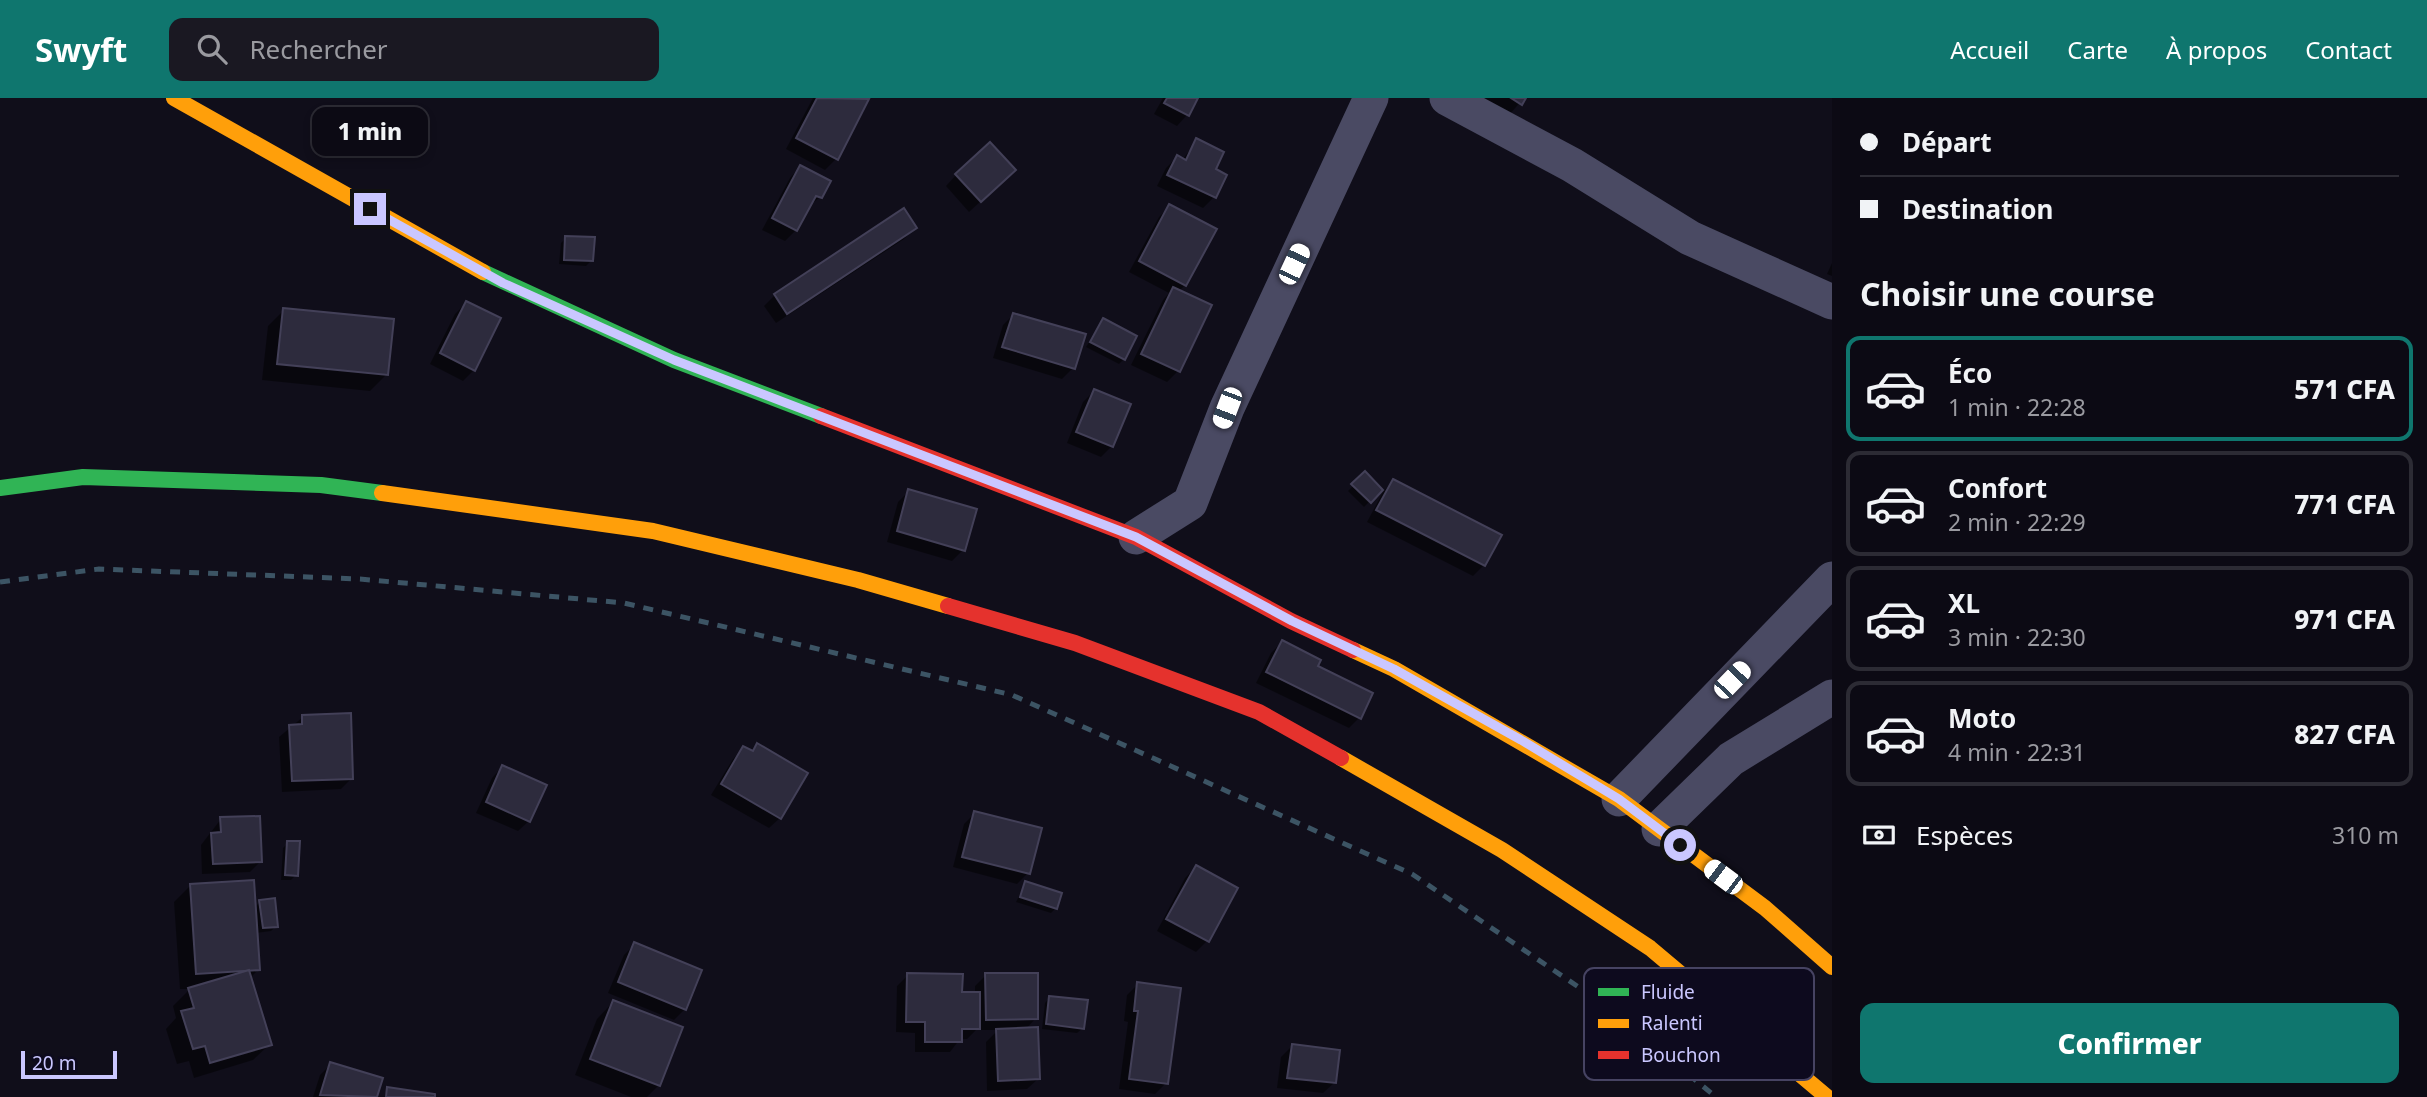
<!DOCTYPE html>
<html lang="fr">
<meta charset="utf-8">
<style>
:root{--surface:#0c0a14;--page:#1a1822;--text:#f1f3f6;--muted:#9a9aa0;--line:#2c2b34;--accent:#0f766e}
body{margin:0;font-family:"Noto Sans",sans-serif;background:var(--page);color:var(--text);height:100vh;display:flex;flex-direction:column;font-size:26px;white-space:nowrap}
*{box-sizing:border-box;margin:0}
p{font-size:23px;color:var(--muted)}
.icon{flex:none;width:38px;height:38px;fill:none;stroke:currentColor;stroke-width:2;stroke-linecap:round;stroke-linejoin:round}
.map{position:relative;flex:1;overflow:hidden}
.drawer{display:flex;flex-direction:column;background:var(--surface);width:595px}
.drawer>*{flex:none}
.hud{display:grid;align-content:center;height:154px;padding:0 28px;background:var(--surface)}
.scale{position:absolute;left:21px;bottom:18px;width:96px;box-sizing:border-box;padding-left:7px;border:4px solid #cac7ff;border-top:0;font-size:19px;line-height:24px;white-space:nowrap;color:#cac7ff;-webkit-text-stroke:5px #0d0a1e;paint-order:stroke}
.end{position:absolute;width:32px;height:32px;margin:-16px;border:9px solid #cac7ff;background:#111;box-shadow:0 0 0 4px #111}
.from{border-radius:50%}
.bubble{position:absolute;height:49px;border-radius:14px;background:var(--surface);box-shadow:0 4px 10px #0003,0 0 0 2px var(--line);font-size:23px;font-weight:800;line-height:49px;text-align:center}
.car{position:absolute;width:21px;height:42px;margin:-21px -10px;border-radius:9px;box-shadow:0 0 5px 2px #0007;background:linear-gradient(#fff 24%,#345 0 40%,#fff 0 76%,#345 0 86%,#fff 0)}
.hud b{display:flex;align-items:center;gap:24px;height:66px;font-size:26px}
.hud b+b{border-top:2px solid var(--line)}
.hud i{width:18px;height:18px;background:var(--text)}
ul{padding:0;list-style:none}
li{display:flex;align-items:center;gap:21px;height:105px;margin:0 14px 10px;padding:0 14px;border:4px solid var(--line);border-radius:14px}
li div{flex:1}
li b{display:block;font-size:26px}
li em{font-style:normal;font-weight:800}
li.current{border-color:var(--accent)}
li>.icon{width:63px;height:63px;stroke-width:1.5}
h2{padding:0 28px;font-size:32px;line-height:84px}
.pay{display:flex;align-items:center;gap:18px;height:77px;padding:0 28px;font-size:26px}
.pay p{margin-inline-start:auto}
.cta{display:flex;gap:14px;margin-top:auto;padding:14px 28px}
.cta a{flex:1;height:80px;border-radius:14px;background:var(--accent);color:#fff;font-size:28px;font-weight:800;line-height:80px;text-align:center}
header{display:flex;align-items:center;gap:42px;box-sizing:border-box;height:98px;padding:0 35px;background:var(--accent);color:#fff}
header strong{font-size:33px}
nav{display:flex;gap:38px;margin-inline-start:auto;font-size:24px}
.search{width:490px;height:63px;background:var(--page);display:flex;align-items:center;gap:18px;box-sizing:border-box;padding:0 24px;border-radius:14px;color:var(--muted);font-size:26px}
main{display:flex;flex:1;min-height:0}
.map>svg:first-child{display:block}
.shadow{fill:#0007}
.building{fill:#2d2b3d;stroke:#434058;stroke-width:2}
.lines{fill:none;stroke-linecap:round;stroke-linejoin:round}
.street{stroke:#4a4a63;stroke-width:35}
.fast{stroke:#30b455;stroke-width:16}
.slow{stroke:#ff9f0a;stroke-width:16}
.jam{stroke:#e5322d;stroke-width:16}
.rail{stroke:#3c5464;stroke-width:5;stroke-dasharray:10 9;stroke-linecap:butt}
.route{stroke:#cac7ff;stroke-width:9}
.key{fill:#0d0a1e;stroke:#464362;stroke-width:2}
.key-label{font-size:19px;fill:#cac7ff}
</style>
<header>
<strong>Swyft</strong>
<div class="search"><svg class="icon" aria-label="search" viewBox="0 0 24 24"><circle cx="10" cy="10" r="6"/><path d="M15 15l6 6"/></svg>Rechercher</div>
<nav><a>Accueil</a><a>Carte</a><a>À propos</a><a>Contact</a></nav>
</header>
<main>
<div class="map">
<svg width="1832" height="999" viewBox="0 0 1832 999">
<rect width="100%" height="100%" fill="#100e1a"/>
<g class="shadow">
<path d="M813 0 867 2 836 61 825 72 786 51Z"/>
<path d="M1163 0H1196L1187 17 1177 28 1154 16Z"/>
<path d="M1483 0H1524L1509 17Z"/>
<path d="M1197 43 1214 72 1225 78 1214 99 1203 110 1157 88 1166 70 1177 59 1182 62Z"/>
<path d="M800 69 820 99 808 109 796 132 785 143 762 132 790 80Z"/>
<path d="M956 77 1003 83 969 114 946 88Z"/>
<path d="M1170 108 1185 187 1178 194V273L1167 284 1131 267 1163 202 1169 195 1129 174 1159 119Z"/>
<path d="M915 130 904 141 776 225 764 208 775 197Z"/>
<path d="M566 140 591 163 586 168 559 166 561 145Z"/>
<path d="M1832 165V178L1827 176Z"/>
<path d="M466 205 474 272 463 283 430 266 455 216Z"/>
<path d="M284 212 387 276 370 293 262 282 268 228Z"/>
<path d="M1014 216 1073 270 1062 281 993 260 1003 227Z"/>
<path d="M1103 223 1124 261 1119 266 1086 249Z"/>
<path d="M1094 293 1112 348 1101 359 1067 345 1083 304Z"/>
<path d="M1365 376 1381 392 1364 409 1348 393Z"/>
<path d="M1393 383 1484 467 1473 478 1367 424 1383 394Z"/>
<path d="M909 393 963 452 952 463 887 444 898 404Z"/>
<path d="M1282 544 1315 568 1359 620 1349 630 1256 585 1271 555Z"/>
<path d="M303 619 352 680 341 691 282 694 279 639Z"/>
<path d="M758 647 780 720 769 730 711 697 733 661 744 650 751 654Z"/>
<path d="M502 669 529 723 518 733 476 715 492 680Z"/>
<path d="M975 715 1028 775 1017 786 953 769 964 726Z"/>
<path d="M221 721 261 763 250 774 202 776 201 747Z"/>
<path d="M288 745 296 777 291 782H281L283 750Z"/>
<path d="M1196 769 1235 791 1207 843 1196 854 1157 833 1185 780Z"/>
<path d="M1026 785 1056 810 1051 815 1016 804Z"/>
<path d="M190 788 254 810 260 804 276 828 271 833 256 835 259 871 250 880 270 946 253 962 194 980 189 963 177 966 166 931 176 920 173 908 190 891H180L174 804Z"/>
<path d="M635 846 685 911 674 922 608 895 624 857Z"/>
<path d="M908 877 961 896H975V888L986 877 1036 920 1025 932 1038 981 1027 991 987 993 986 944 998 932H976L967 941H960L950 954H915V935L896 934 897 888Z"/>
<path d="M1138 886 1166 985 1155 996 1119 991 1128 924 1124 923 1127 897Z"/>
<path d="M1050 899 1083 930 1077 935 1042 931 1045 905Z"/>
<path d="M613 904 659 987 647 999H631L575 977 597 921Z"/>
<path d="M1292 948 1334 985 1323 995 1277 990 1281 959Z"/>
<path d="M331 966 381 981 375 999H313L320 977Z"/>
</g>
<g class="building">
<path d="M817 0 869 1 838 62 796 40Z"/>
<path d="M1167 0H1198L1189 18 1164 5Z"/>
<path d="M1511 0H1526L1522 7Z"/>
<path d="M1196 40 1224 54 1216 71 1227 77 1216 100 1167 77 1177 57 1186 62Z"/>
<path d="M990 44 1016 72 981 104 955 76Z"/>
<path d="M800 67 831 83 822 100 816 98 797 133 772 120Z"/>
<path d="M1169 106 1217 131 1186 188 1139 163Z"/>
<path d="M904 110 917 130 787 216 774 196Z"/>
<path d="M565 138 595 139 593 163 564 162Z"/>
<path d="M1173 189 1212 207 1180 274 1141 256Z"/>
<path d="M466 203 501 220 475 273 440 255Z"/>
<path d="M283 210 394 221 388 277 277 266Z"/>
<path d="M1013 215 1086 236 1075 271 1002 249Z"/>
<path d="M1103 220 1137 238 1125 262 1090 244Z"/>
<path d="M1094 291 1131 306 1113 349 1076 334Z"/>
<path d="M1365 373 1383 392 1371 405 1351 386Z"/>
<path d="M1393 381 1502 437 1485 468 1376 412Z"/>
<path d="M908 391 977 411 965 453 897 433Z"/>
<path d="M1282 542 1321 562 1318 568 1373 595 1361 621 1266 574Z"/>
<path d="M351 615 353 681 292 683 289 627 302 626V617Z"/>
<path d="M757 645 808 675 781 721 721 686 743 648 753 653Z"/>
<path d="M502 667 547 687 530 724 486 704Z"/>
<path d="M974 713 1042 730 1030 776 962 759Z"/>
<path d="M260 718 262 764 213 766 211 735 221 734 220 719Z"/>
<path d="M287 743H300L298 778 285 777Z"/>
<path d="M1196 767 1238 790 1209 844 1166 821Z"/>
<path d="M254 782 260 872 196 876 190 786Z"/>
<path d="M1025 783 1062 795 1057 811 1020 799Z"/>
<path d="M275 800 278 829 263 830 259 802Z"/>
<path d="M634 844 702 872 686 912 618 884Z"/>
<path d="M249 872 272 947 210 965 205 948 193 951 181 913 194 910 188 890Z"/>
<path d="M907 875 963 876 962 894H980V931H962V944H925V924H906Z"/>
<path d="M985 875H1038V921L986 922Z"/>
<path d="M1137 884 1181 890 1168 986 1129 981 1138 913H1134Z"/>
<path d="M1049 898 1088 902 1084 931 1046 926Z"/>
<path d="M613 902 683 929 660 988 590 961Z"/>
<path d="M1038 929 1040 981 998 983 996 931Z"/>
<path d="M1292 946 1340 952 1336 985 1287 980Z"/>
<path d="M330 964 383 980 377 999 320 997Z"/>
<path d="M387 989 435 996V999H386Z"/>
</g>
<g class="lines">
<g class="street">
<path d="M1447 0 1572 67 1690 140 1832 204"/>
<path d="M1136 439 1190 405 1227 310 1371 0"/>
<path d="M1619 701 1832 481"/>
<path d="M1659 731 1731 661 1832 599"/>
</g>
<g class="fast">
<path d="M483 174 674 262 821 318"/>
<path d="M0 390 83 379 321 387 382 395"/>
</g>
<g class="slow">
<path d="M174 0 483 174"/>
<path d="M382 395 653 433 858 482 948 508"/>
<path d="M1353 552 1394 571 1619 701 1765 810 1832 869"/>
<path d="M1341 660 1502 752 1650 850 1827 999"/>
</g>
<g class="jam">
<path d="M821 318 1136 439 1291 523 1353 552"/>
<path d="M948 508 1075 545 1259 614 1341 660"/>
</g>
<path class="rail" d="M0 484 99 471 360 481 624 505 1012 597 1412 776 1599 903 1716 999"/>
</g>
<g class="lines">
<path class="route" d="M370 111 503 185 674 262 1136 439 1292 523 1394 571 1521 642 1619 701 1680 747"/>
</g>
<rect x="1584" y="870" width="230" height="112" rx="10" class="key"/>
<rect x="1598" y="890" width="31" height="8" fill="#30b455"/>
<rect x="1598" y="921" width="31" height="9" fill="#ff9f0a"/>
<rect x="1598" y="953" width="31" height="8" fill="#e5322d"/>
<g class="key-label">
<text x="1641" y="901">Fluide</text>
<text x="1641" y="932">Ralenti</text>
<text x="1641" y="964">Bouchon</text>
</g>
</svg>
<div class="scale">20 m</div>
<i class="end from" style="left:1680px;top:747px"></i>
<i class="end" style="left:370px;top:111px"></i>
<div class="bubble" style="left:312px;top:9px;width:116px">1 min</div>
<i class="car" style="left:1294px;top:166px;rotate:25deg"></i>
<i class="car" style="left:1227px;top:310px;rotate:201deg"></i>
<i class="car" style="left:1732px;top:582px;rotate:44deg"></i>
<i class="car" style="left:1723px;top:779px;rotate:307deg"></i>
</div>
<section class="drawer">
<div class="hud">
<b><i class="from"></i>Départ</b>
<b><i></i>Destination</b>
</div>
<h2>Choisir une course</h2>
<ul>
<li class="current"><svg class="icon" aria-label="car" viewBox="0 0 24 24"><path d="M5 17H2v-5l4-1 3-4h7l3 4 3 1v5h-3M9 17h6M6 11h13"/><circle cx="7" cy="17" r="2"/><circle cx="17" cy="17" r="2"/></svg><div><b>Éco</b><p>1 min · 22:28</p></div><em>571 CFA</em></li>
<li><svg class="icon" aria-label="car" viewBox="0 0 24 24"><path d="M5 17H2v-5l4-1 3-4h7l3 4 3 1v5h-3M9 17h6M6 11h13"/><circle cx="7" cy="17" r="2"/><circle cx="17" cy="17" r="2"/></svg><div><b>Confort</b><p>2 min · 22:29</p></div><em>771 CFA</em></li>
<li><svg class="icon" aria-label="car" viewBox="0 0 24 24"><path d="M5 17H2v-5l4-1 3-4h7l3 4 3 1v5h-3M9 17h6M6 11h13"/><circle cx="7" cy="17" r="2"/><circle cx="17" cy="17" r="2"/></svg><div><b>XL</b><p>3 min · 22:30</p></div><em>971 CFA</em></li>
<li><svg class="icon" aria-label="car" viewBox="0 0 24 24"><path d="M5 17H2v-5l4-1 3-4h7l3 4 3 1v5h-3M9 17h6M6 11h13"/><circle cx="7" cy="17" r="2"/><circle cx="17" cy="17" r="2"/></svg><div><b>Moto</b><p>4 min · 22:31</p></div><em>827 CFA</em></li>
</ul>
<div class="pay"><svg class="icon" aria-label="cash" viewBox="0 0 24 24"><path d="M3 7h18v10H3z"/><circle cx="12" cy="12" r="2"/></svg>Espèces<p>310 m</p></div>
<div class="cta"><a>Confirmer</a></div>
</section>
</main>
